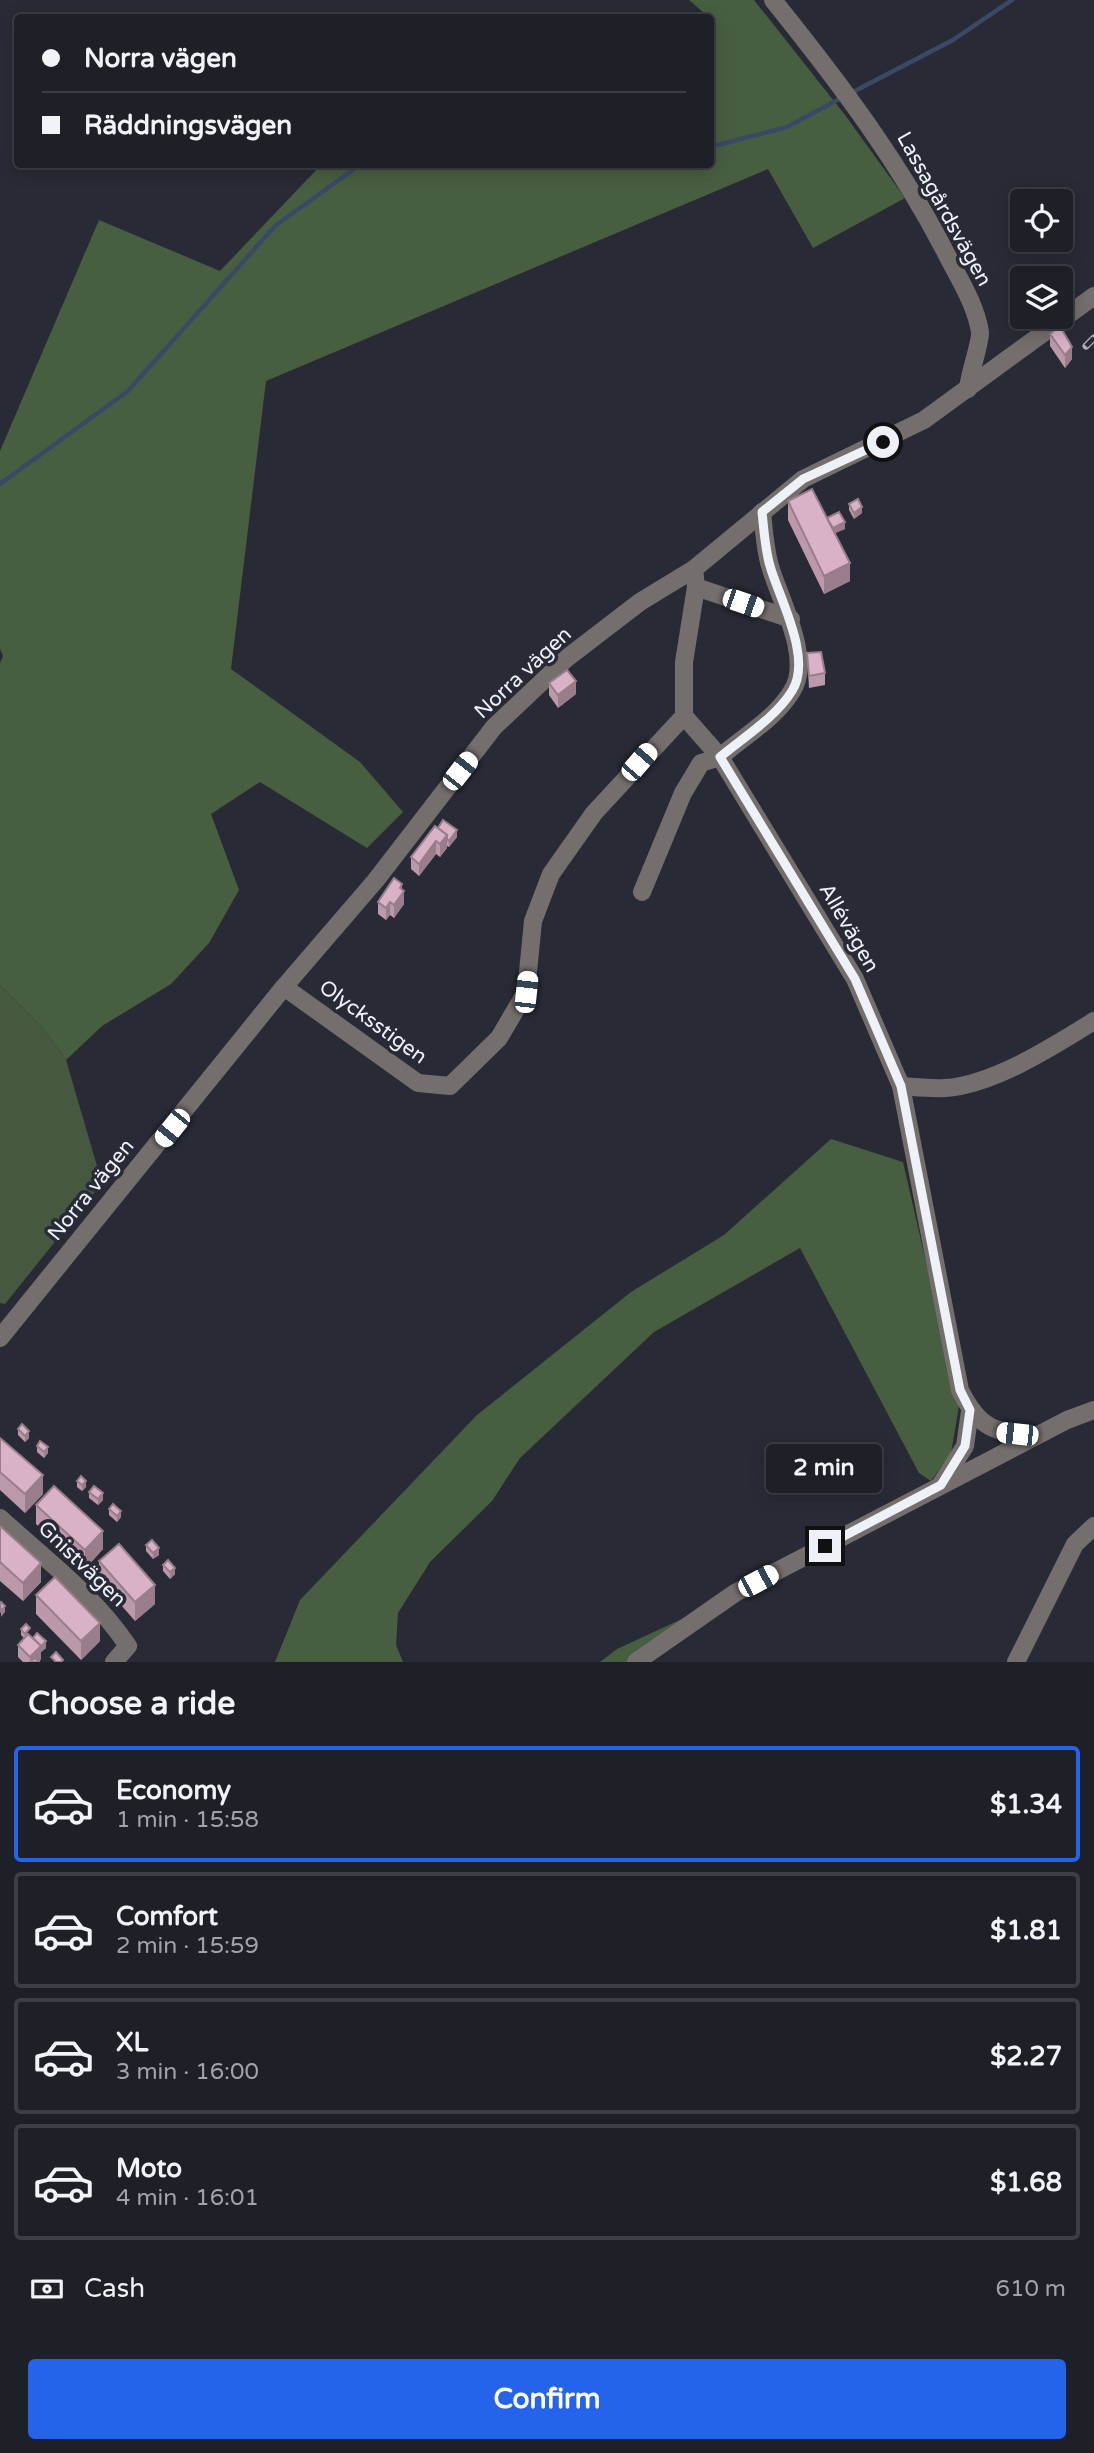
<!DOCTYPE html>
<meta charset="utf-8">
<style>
:root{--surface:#1e2028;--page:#262830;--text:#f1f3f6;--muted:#a1a3a8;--line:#3c3e45;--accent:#2563eb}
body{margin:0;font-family:"Varela Round",sans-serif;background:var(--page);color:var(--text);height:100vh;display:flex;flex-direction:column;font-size:26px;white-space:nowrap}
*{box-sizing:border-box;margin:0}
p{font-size:23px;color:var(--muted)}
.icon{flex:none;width:38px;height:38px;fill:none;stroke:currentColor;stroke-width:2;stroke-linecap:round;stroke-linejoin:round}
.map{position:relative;height:1662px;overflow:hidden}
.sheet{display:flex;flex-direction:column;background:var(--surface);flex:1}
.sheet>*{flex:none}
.hud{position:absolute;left:14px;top:14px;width:700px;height:154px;border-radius:7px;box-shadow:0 4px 18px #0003,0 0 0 2px var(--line);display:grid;align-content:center;height:154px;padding:0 28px;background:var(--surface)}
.fabs{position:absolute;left:1010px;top:189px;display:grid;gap:14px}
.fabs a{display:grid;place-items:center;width:63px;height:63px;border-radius:7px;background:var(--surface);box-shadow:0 4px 18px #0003,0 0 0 2px var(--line);font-size:35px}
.end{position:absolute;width:32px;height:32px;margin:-16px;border:9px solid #eff1f8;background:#111;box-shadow:0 0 0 4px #111}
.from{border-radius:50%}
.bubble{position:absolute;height:49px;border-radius:7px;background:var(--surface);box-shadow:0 4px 18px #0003,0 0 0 2px var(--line);font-size:23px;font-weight:700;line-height:49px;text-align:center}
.car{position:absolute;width:21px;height:42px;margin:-21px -10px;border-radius:9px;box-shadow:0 0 5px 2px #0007;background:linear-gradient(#fff 24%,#345 0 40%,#fff 0 76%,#345 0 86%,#fff 0)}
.hud b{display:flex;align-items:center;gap:24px;height:66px;font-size:26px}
.hud b+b{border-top:2px solid var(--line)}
.hud i{width:18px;height:18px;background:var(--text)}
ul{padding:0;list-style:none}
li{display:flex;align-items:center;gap:21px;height:116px;margin:0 14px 10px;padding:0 14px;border:4px solid var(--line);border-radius:7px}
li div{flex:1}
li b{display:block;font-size:26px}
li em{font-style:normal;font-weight:700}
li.current{border-color:var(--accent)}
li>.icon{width:63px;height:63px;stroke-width:1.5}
h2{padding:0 28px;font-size:32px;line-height:84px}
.pay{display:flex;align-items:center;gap:18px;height:77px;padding:0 28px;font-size:26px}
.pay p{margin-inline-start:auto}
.action{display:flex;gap:14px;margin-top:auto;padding:14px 28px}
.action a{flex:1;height:80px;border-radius:7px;background:var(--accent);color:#fff;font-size:28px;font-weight:700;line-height:80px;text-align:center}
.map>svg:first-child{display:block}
.green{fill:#475841}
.forest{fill:#485e41}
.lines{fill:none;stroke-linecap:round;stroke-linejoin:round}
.stream{stroke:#3b4966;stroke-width:4.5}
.minor{stroke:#746e6d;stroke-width:18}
.rail-casing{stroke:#abaeb6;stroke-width:7}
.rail{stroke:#282b35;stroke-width:4.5;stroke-dasharray:13;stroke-linecap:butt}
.wall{fill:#bb99ab}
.shaded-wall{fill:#997d8b}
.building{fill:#dab2c7;stroke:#997d8b;stroke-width:2}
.route{stroke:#eff1f8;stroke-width:9}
.labels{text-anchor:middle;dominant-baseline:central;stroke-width:7;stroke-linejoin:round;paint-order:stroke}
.street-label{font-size:21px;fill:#eff1f8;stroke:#282b35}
</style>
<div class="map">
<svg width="1094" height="1662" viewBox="0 0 1094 1662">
<rect width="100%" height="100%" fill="#282b35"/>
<path class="green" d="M0 985 44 1029 66 1060 102 1183 5 1304 0 1303Z"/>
<g class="forest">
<path d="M689 0H754L845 115 905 198 813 248 768 169 266 381 231 669 360 762 403 812 367 848 260 782 211 814 239 890 209 943 171 984 102 1026 66 1060 44 1029 0 985V663L3 656 0 649V451L99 220 220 271 321 165 710 164V18L705 17 704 13Z"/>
<path d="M831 1139 903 1162 959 1406 951 1453 931 1481 919 1473 800 1248 654 1332 520 1458 492 1501 430 1562 398 1613 396 1645 403 1662H275L300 1600 477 1415 631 1292 724 1235Z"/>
<path d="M697 1612 634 1662H600L617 1649Z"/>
</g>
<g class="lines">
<g class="stream">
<path d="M851 93 953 40 1012 0"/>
<path d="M710 147 787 127 843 97"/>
<path d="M0 484 128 391 275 226 361 164"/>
</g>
<g class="minor">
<path d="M773 0C839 82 901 164 949 259 961 282 976 306 980 332 981 341 969 375 968 389"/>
<path d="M762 512C764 530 765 549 770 566 779 598 813 659 792 691 776 718 744 736 720 757L855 979 901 1086 960 1390C980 1430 995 1432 1036 1436"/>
<path d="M696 587 791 619"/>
<path d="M642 892 683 793 701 763 720 757 684 716V662L696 587 694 569"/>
<path d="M284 987 418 1083 450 1086 499 1038 526 992 533 921 551 874 594 813 684 716"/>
<path d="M901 1086C915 1087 931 1089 945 1088 993 1085 1054 1046 1094 1021"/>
<path d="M0 1338 284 987 376 880 494 727 567 658 640 602 694 569 803 479 924 420 1094 296"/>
<path d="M941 1484 965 1446 970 1411"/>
<path d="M0 1518C44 1558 95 1596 128 1646L114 1662"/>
<path d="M636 1662 735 1593 1067 1420 1094 1410"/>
<path d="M1016 1662 1075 1544 1094 1526"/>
</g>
<g class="rail-casing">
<path id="rail" d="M1086 346 1094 338"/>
</g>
<use href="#rail" class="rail"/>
</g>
<g class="wall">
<path d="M1050 334 1072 359 1065 368 1050 346Z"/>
<path d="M788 501 827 518 845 529 835 533 850 581 824 594 788 520Z"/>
<path d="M849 504 862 513 854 519 849 510Z"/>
<path d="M807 653 825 673V685L809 688Z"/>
<path d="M549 683 576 694 558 708 549 695Z"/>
<path d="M438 828 457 837 449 847 447 846V848L440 857 436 854 419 876 411 869V857Z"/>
<path d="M402 890 404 904 394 918 390 915 386 920 378 914V902Z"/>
<path d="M18 1429 29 1438 25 1442 18 1435Z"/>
<path d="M0 1438 43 1494 25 1513 0 1490Z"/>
<path d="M37 1446 48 1453 44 1458 37 1452Z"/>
<path d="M77 1481 86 1487 82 1491 77 1487Z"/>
<path d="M89 1492 103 1500 98 1505 89 1498Z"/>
<path d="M36 1505 103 1549 85 1569 36 1524Z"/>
<path d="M109 1509 121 1517 117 1522 109 1515Z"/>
<path d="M0 1526 41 1582 23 1601 0 1581Z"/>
<path d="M146 1545 159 1555 153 1559 146 1551Z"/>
<path d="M99 1561 155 1604 135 1621 99 1580Z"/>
<path d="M163 1565 175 1574 170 1579 163 1571Z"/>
<path d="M36 1595 100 1641 81 1660 36 1614Z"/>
<path d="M21 1629 30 1635 46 1648 41 1652V1659L39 1662H23L18 1657V1645L24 1638 21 1635Z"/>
</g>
<g class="shaded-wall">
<path d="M1072 347V359L1065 368V355Z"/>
<path d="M862 507V513L854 519V513Z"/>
<path d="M845 522V529L833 534V528Z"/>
<path d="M850 563V581L824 594V576Z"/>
<path d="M576 681V694L558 708V695Z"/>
<path d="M457 830V837L449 847V841Z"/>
<path d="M447 835V848L440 857V844Z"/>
<path d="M436 841V854L419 876V864Z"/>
<path d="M402 884V894L404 891V904L394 918V905L400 888Z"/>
<path d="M390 902V915L386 920V908Z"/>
<path d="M29 1431V1438L25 1442V1436Z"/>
<path d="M48 1447V1453L44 1458V1452Z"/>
<path d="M43 1475V1494L25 1513V1494Z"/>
<path d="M86 1481V1487L82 1491V1485Z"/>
<path d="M103 1493V1500L98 1505V1499Z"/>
<path d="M121 1511V1517L117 1522V1516Z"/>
<path d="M103 1531V1549L85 1569V1550Z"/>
<path d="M159 1548V1555L153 1559V1553Z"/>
<path d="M41 1563V1582L23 1601V1583Z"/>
<path d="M175 1568V1574L170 1579V1572Z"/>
<path d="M155 1585V1604L135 1621V1602Z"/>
<path d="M5 1606V1612L1 1617V1611Z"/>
<path d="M100 1623V1641L81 1660V1641Z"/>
<path d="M46 1641V1648L41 1652V1659L38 1662H30V1657Z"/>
</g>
<g class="building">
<path d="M1060 326 1072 347 1065 355 1050 334Z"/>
<path d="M812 489 850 563 824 576 788 501Z"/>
<path d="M858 499 862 507 854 513 849 504Z"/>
<path d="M839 512 845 522 833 528 827 518Z"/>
<path d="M821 652 825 673 809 676 807 653Z"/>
<path d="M567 670 576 681 558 695 549 683Z"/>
<path d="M443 820 457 830 449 841 447 839V835L438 828Z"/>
<path d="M435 826 447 835 440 844 436 841 419 864 411 857Z"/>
<path d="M394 878 402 884 400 888 404 891 394 905 390 902 386 908 378 902Z"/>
<path d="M22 1424 29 1431 25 1436 18 1429Z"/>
<path d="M0 1438 43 1475 25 1494 0 1472Z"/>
<path d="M40 1441 48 1447 44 1452 37 1446Z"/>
<path d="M81 1476 86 1481 82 1485 77 1481Z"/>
<path d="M54 1486 103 1531 85 1550 36 1505Z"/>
<path d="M94 1486 103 1493 98 1499 89 1492Z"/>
<path d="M113 1504 121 1511 117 1516 109 1509Z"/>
<path d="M0 1526 41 1563 23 1583 0 1562Z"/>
<path d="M152 1540 159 1548 153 1553 146 1545Z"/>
<path d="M119 1544 155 1585 135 1602 99 1561Z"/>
<path d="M168 1560 175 1568 170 1572 163 1565Z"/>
<path d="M55 1577 100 1623 81 1641 36 1595Z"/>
<path d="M1 1602 5 1606 1 1611 0 1603Z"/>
<path d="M26 1624 30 1628 25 1634 21 1629Z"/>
<path d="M37 1633 46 1641 41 1646 33 1638Z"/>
<path d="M28 1634 41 1646 30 1657 18 1645Z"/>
<path d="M56 1652 63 1660 61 1662H56L51 1657Z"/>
<path d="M35 1658 39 1662H30Z"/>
</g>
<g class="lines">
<path class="route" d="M825 1546 941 1485 965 1446 970 1410 960 1390 901 1086 855 979 720 757C744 737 776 717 792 691 813 658 779 598 770 566 765 549 764 530 762 512L803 479 883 442"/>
</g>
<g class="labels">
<g class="street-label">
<text transform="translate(944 209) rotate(61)">Lassagårdsvägen</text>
<text transform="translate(523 673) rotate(-43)">Norra vägen</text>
<text transform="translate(849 928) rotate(60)">Allévägen</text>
<text transform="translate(373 1022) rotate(36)">Olycksstigen</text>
<text transform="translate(91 1190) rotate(-51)">Norra vägen</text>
<text transform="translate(82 1564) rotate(44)">Gnistvägen</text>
</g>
</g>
</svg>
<div class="fabs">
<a><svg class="icon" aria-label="locate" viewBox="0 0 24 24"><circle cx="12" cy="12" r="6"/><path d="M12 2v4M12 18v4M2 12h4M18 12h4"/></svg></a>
<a><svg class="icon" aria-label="layers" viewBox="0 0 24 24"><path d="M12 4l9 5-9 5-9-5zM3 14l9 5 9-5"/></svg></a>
</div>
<i class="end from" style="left:883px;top:442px"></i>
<i class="end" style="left:825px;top:1546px"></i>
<div class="bubble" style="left:766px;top:1444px;width:116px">2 min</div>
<i class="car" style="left:743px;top:603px;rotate:109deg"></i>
<i class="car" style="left:639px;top:762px;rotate:41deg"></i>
<i class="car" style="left:460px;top:771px;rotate:38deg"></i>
<i class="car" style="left:526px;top:992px;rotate:6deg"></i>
<i class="car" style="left:172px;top:1128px;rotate:219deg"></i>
<i class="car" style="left:1017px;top:1434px;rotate:276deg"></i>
<i class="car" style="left:758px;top:1581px;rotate:62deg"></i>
<div class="hud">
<b><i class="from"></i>Norra vägen</b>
<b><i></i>Räddningsvägen</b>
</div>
</div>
<section class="sheet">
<h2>Choose a ride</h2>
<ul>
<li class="current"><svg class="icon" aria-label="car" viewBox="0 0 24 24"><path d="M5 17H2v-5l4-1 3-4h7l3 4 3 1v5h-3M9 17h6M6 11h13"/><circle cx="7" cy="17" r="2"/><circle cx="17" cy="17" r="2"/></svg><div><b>Economy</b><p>1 min · 15:58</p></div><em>$1.34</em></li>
<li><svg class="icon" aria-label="car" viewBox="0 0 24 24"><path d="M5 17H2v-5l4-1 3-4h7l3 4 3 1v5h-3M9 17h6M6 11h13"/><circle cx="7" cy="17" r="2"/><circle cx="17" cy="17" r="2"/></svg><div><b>Comfort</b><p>2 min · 15:59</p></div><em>$1.81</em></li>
<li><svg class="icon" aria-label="car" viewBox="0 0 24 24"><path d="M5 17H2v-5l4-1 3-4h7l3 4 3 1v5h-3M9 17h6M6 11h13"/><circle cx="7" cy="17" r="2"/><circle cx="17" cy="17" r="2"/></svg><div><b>XL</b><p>3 min · 16:00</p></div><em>$2.27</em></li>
<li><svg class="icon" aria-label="car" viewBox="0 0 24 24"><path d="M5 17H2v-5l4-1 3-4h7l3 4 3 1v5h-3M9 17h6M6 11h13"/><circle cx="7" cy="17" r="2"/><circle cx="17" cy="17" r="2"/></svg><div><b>Moto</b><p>4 min · 16:01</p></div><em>$1.68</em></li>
</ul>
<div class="pay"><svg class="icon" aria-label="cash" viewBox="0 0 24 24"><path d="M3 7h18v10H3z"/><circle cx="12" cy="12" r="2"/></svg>Cash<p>610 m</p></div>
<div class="action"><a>Confirm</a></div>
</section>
